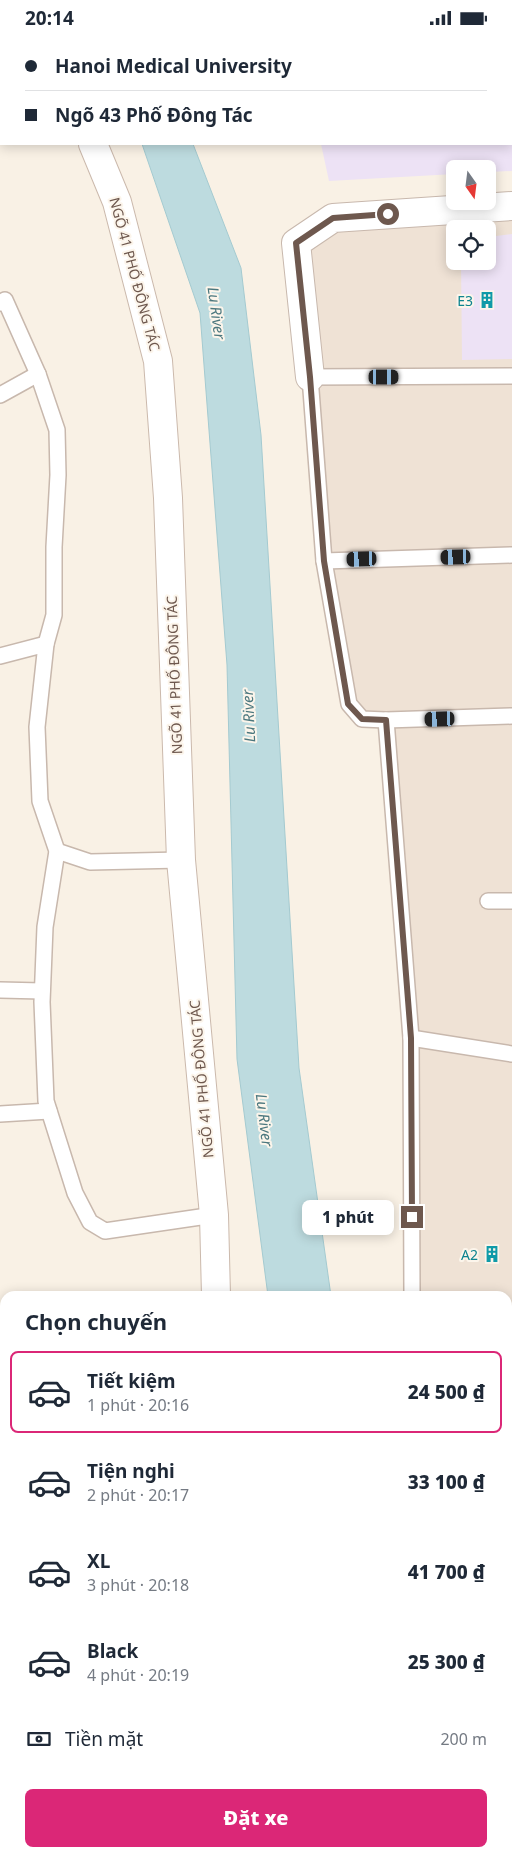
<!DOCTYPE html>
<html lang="vi">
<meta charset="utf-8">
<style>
:root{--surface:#fff;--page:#f2f2f3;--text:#1f2937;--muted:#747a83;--line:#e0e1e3;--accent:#db2777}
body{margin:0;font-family:"Noto Sans",sans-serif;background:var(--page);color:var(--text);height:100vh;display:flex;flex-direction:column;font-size:19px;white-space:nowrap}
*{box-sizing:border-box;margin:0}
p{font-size:16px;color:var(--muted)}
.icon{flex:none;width:28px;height:28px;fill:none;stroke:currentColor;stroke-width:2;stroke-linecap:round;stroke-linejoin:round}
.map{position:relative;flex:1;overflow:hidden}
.details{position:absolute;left:0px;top:1256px;width:512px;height:566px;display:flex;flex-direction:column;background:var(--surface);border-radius:15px 15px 0 0;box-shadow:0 2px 12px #0003}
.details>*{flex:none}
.banner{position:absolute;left:0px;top:0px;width:512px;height:110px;box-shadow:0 2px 12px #0003;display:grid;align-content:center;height:110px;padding:0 25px;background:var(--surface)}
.needle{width:32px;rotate:166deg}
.tools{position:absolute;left:446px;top:125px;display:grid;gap:10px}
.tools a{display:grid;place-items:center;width:50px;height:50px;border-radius:8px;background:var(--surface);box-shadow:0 2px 12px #0003;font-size:25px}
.end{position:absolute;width:22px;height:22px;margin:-11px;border:6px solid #6e584e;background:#fff;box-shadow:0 0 0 2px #fff}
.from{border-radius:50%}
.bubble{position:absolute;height:35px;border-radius:8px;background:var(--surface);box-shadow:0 2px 12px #0003;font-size:16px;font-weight:800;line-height:35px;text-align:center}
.car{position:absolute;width:15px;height:30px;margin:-15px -8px;border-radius:6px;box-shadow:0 0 4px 1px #0007;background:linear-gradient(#222 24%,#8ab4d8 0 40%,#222 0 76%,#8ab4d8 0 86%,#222 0)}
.banner b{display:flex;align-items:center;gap:18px;height:48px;font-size:19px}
.banner b+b{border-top:1px solid var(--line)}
.banner i{width:12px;height:12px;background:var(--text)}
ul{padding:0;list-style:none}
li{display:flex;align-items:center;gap:15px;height:82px;margin:0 10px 8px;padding:0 15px;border:2px solid transparent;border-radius:8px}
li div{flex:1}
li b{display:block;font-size:19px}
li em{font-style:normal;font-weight:800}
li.current{border-color:var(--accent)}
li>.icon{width:45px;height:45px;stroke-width:1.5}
h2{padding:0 25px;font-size:22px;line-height:60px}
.pay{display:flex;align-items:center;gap:12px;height:55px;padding:0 25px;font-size:19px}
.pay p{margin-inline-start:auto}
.cta{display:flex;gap:10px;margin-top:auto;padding:10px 25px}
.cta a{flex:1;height:58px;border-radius:8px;background:var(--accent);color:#fff;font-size:20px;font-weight:800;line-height:58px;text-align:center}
.status{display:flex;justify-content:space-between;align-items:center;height:35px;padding:0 25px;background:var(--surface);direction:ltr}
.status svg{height:14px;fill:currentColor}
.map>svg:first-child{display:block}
.residential{fill:#efe2d5;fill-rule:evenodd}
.education{fill:#ede2f5}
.water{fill:#bddbdf;stroke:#a4cad0}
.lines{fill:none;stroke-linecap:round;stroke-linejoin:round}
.lane-casing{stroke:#c8b8ad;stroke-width:18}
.street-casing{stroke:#c8b8ad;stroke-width:30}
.secondary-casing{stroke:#cbb9ac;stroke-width:30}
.lane{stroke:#fff;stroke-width:15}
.street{stroke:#fff;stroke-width:28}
.secondary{stroke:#fff;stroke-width:28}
.route{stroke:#6e584e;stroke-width:6}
.labels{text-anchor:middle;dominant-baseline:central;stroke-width:4;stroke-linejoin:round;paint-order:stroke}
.street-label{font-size:14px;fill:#6e584e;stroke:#fcf5eb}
.culture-label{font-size:14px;fill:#0d838f;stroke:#fcf5eb;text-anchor:end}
.water-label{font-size:15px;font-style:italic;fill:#4b777e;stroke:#fcf5eb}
</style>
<div class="status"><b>20:14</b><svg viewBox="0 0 49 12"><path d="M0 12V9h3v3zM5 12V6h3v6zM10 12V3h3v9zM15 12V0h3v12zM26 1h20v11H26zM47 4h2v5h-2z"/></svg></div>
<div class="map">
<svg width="512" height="1822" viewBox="0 0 512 1822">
<rect width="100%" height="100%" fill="#f9f1e5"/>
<path class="residential" d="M512 171V1423L508 1420V1261H412L411 1003 386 686 362 684 349 669 324 526 296 208 333 183ZM455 194H488V226H455Z"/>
<g class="education">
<path d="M266 0H512V136L488 137V134H455V139L329 146 321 109H511V1Z"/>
<path d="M512 199V324L462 325 461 226H488V202Z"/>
</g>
<g class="water">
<path d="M142 109H193L241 233 261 400 299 1033 331 1261H268L237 1024 227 630 200 278Z"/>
<path d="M508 1777 512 1784V1822H473L470 1818H508Z"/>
</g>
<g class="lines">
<g class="lane-casing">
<g id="lane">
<path d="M0 268 5 265 38 339 57 395 58 440 54 512V580L46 609"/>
<path d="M512 341 310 342 324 526 349 669 362 684 386 685 512 681"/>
<path d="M0 360 38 339"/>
<path d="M324 526 512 520"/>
<path d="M0 621 46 609 37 692 40 766 57 816 45 892 42 967 46 1066 75 1158 90 1187 105 1196 214 1180"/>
<path d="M386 685 411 1003 412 1261"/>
<path d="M57 816 90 827 181 825"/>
<path d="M488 866H512"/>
<path d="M0 955 42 956"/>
<path d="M411 1003 512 1019"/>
<path d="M0 1079 49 1076"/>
<path d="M508 1420 512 1423"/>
<path d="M508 1488 512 1525"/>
<path d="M508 1738 512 1744"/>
<path d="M196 1818 198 1822"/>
<path d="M306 1818 308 1822"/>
<path d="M158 1822 166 1818"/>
</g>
</g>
<g class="street-casing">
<g id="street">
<path d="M310 342 296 208 333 183 512 171"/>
<path d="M429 1818 432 1822"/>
</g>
</g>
<g class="secondary-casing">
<g id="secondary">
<path d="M38 0 39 1"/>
<path d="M93 109 117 167 158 326 168 463 181 825 214 1180 216 1261"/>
<path d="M508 1464 512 1463"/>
<path d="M0 1628 5 1627"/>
</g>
</g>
<use href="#lane" class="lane"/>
<use href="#street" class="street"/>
<use href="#secondary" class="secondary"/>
</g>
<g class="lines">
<path class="route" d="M388 179 333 183 296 208 310 342 324 526 348 669 362 684 386 685 411 1003 412 1182"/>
</g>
<defs>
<g id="building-bare" transform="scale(1.35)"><path d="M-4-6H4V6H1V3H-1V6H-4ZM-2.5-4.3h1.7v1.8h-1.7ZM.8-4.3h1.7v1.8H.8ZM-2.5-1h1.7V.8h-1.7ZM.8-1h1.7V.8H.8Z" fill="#0f9aa8" stroke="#fcf5eb" stroke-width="2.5" paint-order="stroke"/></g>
</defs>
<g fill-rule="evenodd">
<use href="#building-bare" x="487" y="265"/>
<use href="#building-bare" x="492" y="1219"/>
</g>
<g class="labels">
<g class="street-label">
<text transform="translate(135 239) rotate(75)">NGÕ 41 PHỐ ĐÔNG TÁC</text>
<text transform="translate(174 640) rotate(-92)">NGÕ 41 PHỐ ĐÔNG TÁC</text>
<text transform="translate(201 1044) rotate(-95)">NGÕ 41 PHỐ ĐÔNG TÁC</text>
</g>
<g class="culture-label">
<text x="473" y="265">E3</text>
<text x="478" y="1219">A2</text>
</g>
<g class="water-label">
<text transform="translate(217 278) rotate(82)">Lu River</text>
<text transform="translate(248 681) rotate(-93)">Lu River</text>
<text transform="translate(265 1085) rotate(83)">Lu River</text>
</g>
</g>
</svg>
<div class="tools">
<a><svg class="needle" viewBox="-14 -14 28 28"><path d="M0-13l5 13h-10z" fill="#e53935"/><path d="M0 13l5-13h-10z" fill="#747a83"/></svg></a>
<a><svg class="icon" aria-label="locate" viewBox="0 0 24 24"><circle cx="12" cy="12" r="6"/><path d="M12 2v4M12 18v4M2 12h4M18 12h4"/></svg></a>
</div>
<i class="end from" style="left:388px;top:179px"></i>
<i class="end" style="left:412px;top:1182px"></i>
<div class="bubble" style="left:302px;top:1165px;width:92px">1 phút</div>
<i class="car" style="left:384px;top:342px;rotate:90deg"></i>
<i class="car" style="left:456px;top:522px;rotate:268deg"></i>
<i class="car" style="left:362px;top:524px;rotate:268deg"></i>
<i class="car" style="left:440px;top:684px;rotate:268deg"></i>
<div class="banner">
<b><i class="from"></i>Hanoi Medical University</b>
<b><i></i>Ngõ 43 Phố Đông Tác</b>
</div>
<section class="details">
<h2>Chọn chuyến</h2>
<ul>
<li class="current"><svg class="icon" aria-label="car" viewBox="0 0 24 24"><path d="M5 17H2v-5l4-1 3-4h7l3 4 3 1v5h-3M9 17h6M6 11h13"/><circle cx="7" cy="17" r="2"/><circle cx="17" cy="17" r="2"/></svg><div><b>Tiết kiệm</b><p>1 phút · 20:16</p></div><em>24 500 ₫</em></li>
<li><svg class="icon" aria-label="car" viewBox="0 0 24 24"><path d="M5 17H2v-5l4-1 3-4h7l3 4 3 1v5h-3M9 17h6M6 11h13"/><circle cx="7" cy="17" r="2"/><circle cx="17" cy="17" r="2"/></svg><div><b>Tiện nghi</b><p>2 phút · 20:17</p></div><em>33 100 ₫</em></li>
<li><svg class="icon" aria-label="car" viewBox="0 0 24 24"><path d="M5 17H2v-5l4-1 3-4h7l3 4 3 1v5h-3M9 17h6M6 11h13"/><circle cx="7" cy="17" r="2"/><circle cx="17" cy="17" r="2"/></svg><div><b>XL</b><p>3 phút · 20:18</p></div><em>41 700 ₫</em></li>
<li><svg class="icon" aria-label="car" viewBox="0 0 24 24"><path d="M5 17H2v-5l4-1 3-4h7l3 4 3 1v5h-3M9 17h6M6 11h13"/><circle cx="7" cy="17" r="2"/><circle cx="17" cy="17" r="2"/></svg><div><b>Black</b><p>4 phút · 20:19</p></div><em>25 300 ₫</em></li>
</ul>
<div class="pay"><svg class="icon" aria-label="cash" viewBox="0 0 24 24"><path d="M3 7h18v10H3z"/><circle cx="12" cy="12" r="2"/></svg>Tiền mặt<p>200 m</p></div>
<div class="cta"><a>Đặt xe</a></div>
</section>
</div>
